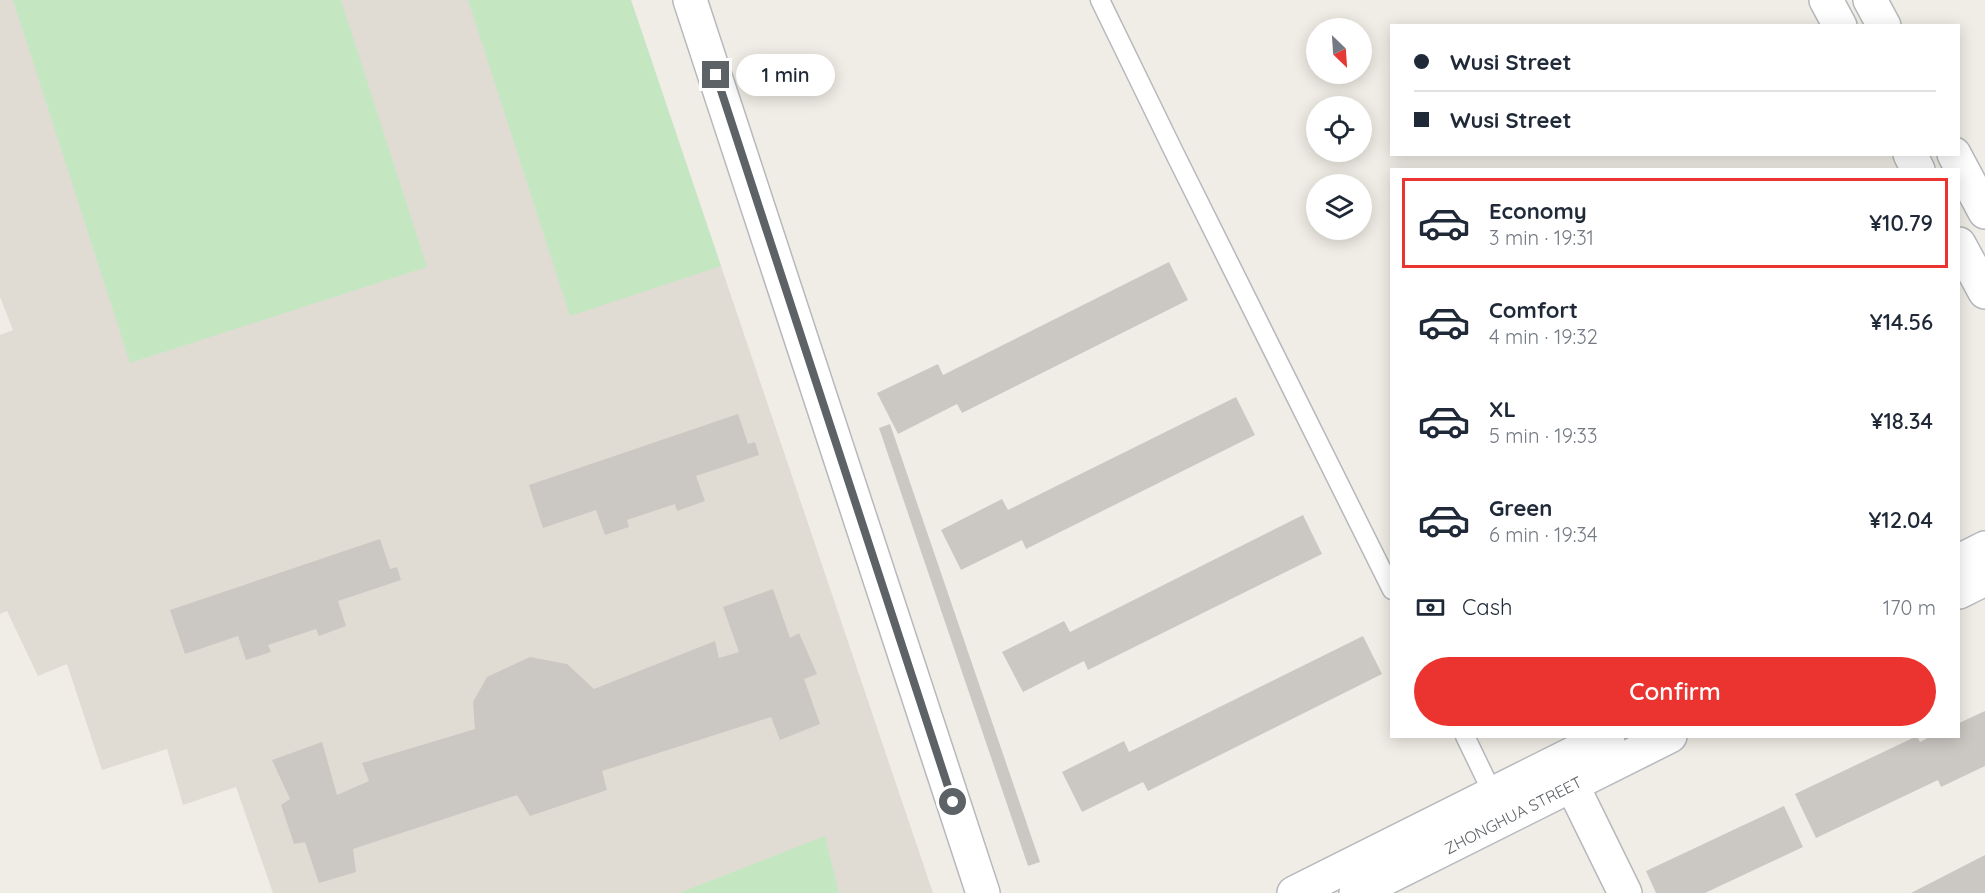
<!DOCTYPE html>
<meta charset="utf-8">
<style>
:root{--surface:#fff;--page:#f2f2f3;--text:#1f2937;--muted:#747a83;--line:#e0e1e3;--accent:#eb3330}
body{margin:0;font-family:Quicksand,sans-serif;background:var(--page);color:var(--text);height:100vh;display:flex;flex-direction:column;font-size:22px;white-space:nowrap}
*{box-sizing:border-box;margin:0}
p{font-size:20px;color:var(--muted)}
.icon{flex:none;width:33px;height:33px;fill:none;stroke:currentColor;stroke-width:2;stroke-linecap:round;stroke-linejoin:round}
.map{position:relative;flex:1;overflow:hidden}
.drawer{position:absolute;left:1390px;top:168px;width:570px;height:570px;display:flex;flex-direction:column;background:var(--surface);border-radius:0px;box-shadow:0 3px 15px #0003}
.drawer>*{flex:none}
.hud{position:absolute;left:1390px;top:24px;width:570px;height:132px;border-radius:0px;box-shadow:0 3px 15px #0003;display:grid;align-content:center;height:132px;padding:0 24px;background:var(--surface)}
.needle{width:39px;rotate:155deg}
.buttons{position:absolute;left:1306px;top:18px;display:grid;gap:12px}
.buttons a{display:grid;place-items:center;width:66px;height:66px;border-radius:50%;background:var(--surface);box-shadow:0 3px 15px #0003;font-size:30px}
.end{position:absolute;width:27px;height:27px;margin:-14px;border:8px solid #5d6266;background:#fff;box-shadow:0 0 0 3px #fff}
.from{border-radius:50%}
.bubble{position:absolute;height:42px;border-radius:21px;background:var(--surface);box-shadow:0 3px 15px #0003;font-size:20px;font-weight:600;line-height:42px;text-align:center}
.hud b{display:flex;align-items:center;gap:21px;height:57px;font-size:22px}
.hud b+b{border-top:2px solid var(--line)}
.hud i{width:15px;height:15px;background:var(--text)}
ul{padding:10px 0 0;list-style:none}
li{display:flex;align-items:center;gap:18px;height:90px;margin:0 12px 9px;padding:0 12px;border:3px solid transparent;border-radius:0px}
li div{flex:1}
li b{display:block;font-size:22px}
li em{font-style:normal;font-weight:600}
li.current{border-color:var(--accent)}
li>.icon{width:54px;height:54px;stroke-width:1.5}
.pay{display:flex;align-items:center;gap:15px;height:66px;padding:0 24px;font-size:22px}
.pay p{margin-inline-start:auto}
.action{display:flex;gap:12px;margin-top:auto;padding:12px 24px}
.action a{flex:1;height:69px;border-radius:36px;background:var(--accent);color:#fff;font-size:24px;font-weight:600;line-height:69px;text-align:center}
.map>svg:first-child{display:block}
.education{fill:#e0dcd4}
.green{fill:#c4e7c2}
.building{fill:#cbc7c3}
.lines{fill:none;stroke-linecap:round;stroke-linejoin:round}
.service-casing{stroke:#b6b8bc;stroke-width:21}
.minor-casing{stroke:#b6b8bc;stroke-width:36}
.tertiary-casing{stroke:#b6b8bc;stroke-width:36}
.service{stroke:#fff;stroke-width:18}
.minor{stroke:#fff;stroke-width:33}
.tertiary{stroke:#fff;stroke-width:33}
.route{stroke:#5d6266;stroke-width:8}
.labels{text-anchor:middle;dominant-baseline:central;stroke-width:4.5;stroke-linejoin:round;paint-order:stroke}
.street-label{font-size:16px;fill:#5d6266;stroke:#fff}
</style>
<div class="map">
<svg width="1985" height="893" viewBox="0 0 1985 893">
<rect width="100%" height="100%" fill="#f0ede6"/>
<path class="education" d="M0 0H631L933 893H273L236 787 183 805 167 749 102 770 67 664 38 676 7 611 0 614V335L13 330 0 297Z"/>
<g class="green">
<path d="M13 0H341L427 267 130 363Z"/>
<path d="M468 0H631L721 266 570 316Z"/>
<path d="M825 836 839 893H679Z"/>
</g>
<g class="building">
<path d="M1169 262 1188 300 962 413 957 404 898 434 877 393 938 364 943 375Z"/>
<path d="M1236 397 1255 435 1026 549 1022 540 961 570 941 530 1002 499 1008 510Z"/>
<path d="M738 414 748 444 755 442 759 455 696 476 705 501 677 511 675 504 627 520 629 527 605 535 596 510 543 528 529 485Z"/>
<path d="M890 424 1040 862 1028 866 879 428Z"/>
<path d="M1303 515 1322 554 1088 670 1084 661 1023 692 1002 652 1064 621 1070 632Z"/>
<path d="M380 539 390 569 397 567 401 580 338 601 346 626 319 636 316 629 268 645 271 652 246 660 238 636 185 654 170 610Z"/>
<path d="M773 589 790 638 799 633 817 674 804 679 820 724 780 740 771 717 602 771 607 790 530 816 517 795 353 849 356 872 319 883 305 842 294 844 281 805 290 799 272 760 322 742 337 795 369 781 362 763 475 729 473 702 487 677 530 657 567 664 594 689 715 641 719 658 739 652 723 607Z"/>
<path d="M1363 636 1382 674 1148 791 1143 782 1082 812 1062 772 1124 741 1129 752Z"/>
<path d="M1985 711V766L1941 787 1938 780 1816 838 1795 794 1917 736 1920 742 1931 736H1959V723Z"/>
<path d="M1784 806 1803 847 1705 893H1656L1646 871Z"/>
<path d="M1985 855V893H1911Z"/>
</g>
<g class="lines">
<g class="service-casing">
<g id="service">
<path d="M1100 0 1174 152 1392 590"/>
<path d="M1465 736 1493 794"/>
</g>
</g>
<g class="minor-casing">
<g id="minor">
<path d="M690 0 983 893"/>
<path d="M1572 785 1625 893"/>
</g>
</g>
<g class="tertiary-casing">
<g id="tertiary">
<path d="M1826 0 1840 26"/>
<path d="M1870 0 1884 26"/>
<path d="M1910 154 1918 170"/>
<path d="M1954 154 1985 212"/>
<path d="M1959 244 1985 292"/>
<path d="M1959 561 1985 548"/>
<path d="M1959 592 1985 579"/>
<path d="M1294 893 1608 736"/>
<path d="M1356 893 1670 736"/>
</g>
</g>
<use href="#service" class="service"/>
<use href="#minor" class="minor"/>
<use href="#tertiary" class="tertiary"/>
</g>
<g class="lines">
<path class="route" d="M716 75 953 802"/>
</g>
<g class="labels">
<g class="street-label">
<text transform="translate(1513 815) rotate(-27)">ZHONGHUA STREET</text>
</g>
</g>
</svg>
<div class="buttons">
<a><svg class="needle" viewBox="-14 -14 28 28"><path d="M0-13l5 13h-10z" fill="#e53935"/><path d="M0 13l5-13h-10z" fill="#747a83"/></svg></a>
<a><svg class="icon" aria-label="locate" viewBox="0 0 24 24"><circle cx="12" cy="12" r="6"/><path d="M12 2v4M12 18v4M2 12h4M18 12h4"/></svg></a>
<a><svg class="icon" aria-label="layers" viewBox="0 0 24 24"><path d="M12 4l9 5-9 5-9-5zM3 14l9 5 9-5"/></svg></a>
</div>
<i class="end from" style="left:953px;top:802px"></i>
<i class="end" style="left:716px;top:75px"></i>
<div class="bubble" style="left:736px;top:54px;width:99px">1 min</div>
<div class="hud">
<b><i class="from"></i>Wusi Street</b>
<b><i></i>Wusi Street</b>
</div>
<section class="drawer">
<ul>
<li class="current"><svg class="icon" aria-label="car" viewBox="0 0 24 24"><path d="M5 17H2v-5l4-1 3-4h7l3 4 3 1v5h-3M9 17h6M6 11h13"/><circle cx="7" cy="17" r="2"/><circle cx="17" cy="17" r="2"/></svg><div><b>Economy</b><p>3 min · 19:31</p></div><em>¥10.79</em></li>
<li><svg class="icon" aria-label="car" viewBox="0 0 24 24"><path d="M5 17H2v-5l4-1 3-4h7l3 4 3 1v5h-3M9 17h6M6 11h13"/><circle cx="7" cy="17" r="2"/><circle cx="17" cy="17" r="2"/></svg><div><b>Comfort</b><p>4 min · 19:32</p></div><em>¥14.56</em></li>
<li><svg class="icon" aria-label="car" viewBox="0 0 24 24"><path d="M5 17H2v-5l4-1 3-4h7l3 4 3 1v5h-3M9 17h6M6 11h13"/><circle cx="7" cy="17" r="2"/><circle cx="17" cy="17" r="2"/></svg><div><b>XL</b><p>5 min · 19:33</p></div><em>¥18.34</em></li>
<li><svg class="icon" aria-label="car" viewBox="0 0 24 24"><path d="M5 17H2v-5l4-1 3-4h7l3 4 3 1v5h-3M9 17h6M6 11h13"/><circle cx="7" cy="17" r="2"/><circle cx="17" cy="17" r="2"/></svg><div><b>Green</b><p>6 min · 19:34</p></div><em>¥12.04</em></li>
</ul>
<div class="pay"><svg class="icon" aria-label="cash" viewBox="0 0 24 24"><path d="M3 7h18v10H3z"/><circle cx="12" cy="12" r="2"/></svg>Cash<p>170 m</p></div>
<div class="action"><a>Confirm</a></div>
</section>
</div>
